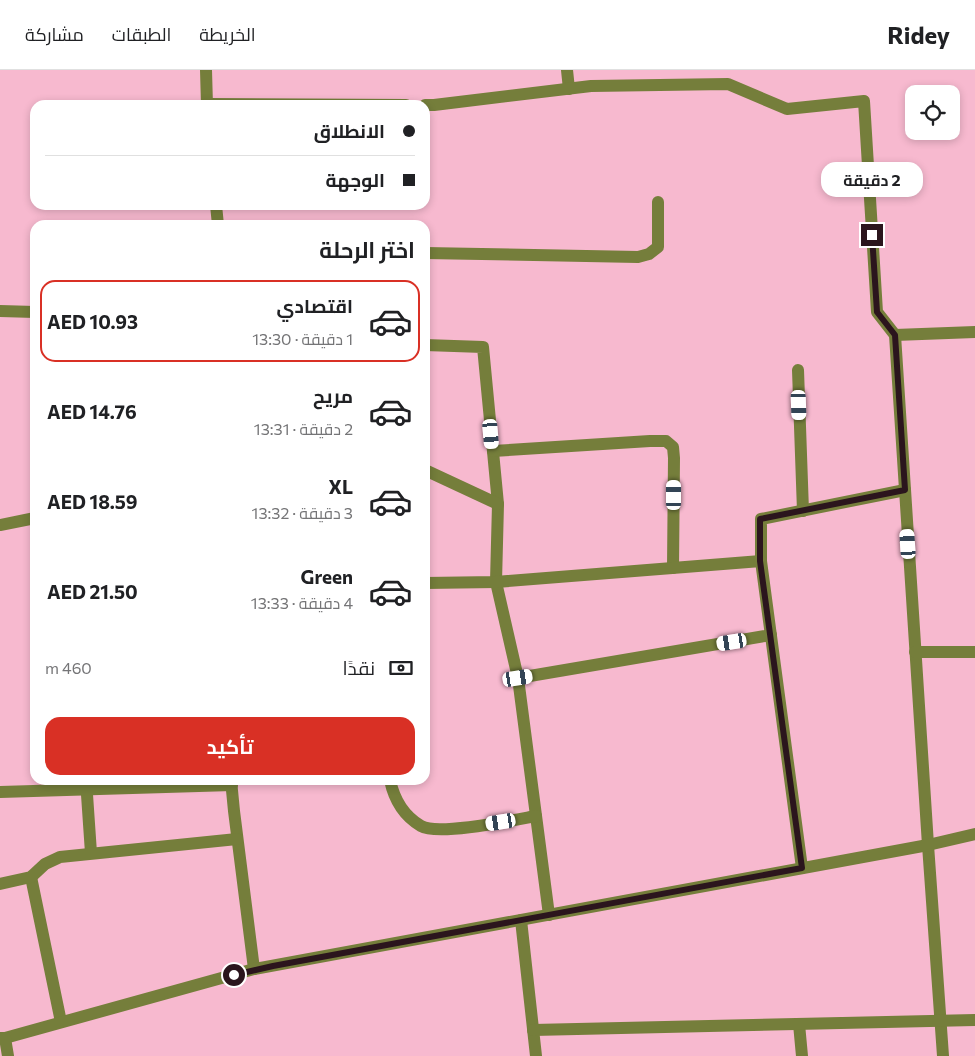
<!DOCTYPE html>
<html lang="ar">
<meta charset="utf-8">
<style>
:root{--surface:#fff;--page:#f2f2f2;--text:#202124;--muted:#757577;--line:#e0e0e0;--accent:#d93025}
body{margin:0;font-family:Commissioner,Cairo,sans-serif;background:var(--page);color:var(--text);direction:rtl;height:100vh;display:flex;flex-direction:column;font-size:19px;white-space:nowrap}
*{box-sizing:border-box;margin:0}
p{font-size:16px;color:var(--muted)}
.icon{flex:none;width:28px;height:28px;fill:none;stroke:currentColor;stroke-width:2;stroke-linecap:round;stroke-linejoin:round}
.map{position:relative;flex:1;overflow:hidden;direction:ltr}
.side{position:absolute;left:30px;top:150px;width:400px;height:565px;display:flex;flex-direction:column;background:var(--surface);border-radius:15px;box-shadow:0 2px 8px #0003;direction:rtl}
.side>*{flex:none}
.hud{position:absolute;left:30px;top:30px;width:400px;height:110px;border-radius:15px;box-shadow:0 2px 8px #0003;direction:rtl;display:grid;align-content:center;height:110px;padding:0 15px;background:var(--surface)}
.controls{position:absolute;left:905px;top:15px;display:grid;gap:10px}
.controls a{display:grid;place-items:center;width:55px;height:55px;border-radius:10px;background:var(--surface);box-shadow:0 2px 8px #0003;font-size:25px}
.end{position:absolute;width:22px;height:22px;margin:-11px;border:6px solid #2b151d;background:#fff;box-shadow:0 0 0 2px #fff}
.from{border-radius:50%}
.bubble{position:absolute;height:35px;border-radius:15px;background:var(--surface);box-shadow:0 2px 8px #0003;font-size:16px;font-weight:700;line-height:35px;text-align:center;direction:rtl}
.car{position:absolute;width:15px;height:30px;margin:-15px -8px;border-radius:6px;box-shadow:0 0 4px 1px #0007;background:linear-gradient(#fff 24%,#345 0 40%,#fff 0 76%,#345 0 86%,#fff 0)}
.hud b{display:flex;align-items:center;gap:18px;height:48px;font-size:19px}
.hud b+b{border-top:1px solid var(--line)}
.hud i{width:12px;height:12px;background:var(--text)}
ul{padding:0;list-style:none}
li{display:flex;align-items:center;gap:15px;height:82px;margin:0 10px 8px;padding:0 5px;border:2px solid transparent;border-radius:15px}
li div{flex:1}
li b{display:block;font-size:19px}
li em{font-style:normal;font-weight:700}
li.selected{border-color:var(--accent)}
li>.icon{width:45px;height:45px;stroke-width:1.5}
h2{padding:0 15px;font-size:22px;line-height:60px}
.pay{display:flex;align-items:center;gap:12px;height:55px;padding:0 15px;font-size:19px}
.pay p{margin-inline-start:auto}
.primary-button{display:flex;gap:10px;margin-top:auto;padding:10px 15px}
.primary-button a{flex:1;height:58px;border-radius:15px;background:var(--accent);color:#fff;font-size:20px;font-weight:700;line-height:58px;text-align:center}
header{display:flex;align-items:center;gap:30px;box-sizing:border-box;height:70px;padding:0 25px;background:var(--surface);border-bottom:1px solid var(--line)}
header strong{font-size:24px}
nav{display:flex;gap:28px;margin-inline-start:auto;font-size:18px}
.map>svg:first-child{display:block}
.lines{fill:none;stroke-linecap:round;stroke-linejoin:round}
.minor{stroke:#757e3b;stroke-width:12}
.route{stroke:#2b151d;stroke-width:6}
</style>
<header>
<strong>Ridey</strong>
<nav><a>الخريطة</a><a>الطبقات</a><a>مشاركة</a></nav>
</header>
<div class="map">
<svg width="975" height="986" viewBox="0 0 975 986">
<rect width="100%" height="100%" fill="#f7b9cf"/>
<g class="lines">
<g class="minor">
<path d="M206 0 207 35"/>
<path d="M567 0 569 19"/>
<path d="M207 34 406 35"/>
<path d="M425 35H434L591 16 728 14 787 39 864 31 877 242 895 265 928 775 943 986"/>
<path d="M216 135 218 155"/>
<path d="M425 183 638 187 649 184 658 177V132"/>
<path d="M0 241 35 242"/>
<path d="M895 265 975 262"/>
<path d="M425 275 483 277 498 434 496 512 518 608 549 845"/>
<path d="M798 300 803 441"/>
<path d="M493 381 650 371H666L673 377 674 388 673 498"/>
<path d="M425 400 498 434"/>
<path d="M0 455 35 448"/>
<path d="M761 491V449L905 420"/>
<path d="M425 513 496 512 761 491 802 798"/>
<path d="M915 582H975"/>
<path d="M518 608 771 565"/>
<path d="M86 710 91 783"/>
<path d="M231 710 234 741 254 899"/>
<path d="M390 710C394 729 404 746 421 756 438 766 514 750 536 746"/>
<path d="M0 722 232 715"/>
<path d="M31 807 61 952"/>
<path d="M0 814 31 807 45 794 60 787 237 769"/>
<path d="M521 850 536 986"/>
<path d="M799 954 802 986"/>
<path d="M533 960 975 950"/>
<path d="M0 968H5L254 899 928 775 975 764"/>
<path d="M5 968 8 986"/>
</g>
</g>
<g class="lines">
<path class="route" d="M234 905 273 896 802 798 760 491V449L905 420 895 265 877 242 872 165"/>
</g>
</svg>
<div class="controls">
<a><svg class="icon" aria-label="locate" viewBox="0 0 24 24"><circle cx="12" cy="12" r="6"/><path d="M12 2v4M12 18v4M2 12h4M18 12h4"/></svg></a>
</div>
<i class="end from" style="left:234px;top:905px"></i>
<i class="end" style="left:872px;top:165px"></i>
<div class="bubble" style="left:821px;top:92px;width:102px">2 دقيقة</div>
<i class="car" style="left:799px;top:335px;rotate:178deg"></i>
<i class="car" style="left:491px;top:364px;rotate:175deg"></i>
<i class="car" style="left:674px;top:425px;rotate:0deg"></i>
<i class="car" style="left:908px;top:474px;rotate:356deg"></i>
<i class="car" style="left:732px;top:572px;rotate:261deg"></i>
<i class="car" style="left:518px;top:608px;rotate:81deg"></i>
<i class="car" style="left:501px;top:752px;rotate:261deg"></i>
<div class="hud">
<b><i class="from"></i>الانطلاق</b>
<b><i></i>الوجهة</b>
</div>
<section class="side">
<h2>اختر الرحلة</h2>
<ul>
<li class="selected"><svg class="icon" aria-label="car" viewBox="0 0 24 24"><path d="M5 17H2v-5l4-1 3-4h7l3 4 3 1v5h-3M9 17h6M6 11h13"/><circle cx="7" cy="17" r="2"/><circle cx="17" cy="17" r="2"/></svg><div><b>اقتصادي</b><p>1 دقيقة · 13:30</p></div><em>AED 10.93</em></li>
<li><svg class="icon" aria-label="car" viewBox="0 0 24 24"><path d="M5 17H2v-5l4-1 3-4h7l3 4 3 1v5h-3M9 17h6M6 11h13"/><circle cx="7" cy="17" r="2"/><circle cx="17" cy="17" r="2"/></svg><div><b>مريح</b><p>2 دقيقة · 13:31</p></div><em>AED 14.76</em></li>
<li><svg class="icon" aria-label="car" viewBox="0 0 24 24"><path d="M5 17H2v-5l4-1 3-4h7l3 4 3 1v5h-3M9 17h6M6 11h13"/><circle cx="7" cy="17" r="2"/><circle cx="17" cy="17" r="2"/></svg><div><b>XL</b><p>3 دقيقة · 13:32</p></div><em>AED 18.59</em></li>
<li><svg class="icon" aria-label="car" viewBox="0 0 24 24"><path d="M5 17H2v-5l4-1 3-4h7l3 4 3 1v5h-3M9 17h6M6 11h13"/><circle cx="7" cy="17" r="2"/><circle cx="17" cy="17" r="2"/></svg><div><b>Green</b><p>4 دقيقة · 13:33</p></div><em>AED 21.50</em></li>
</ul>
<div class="pay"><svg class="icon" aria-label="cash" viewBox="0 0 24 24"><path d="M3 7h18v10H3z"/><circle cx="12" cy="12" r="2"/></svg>نقدًا<p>460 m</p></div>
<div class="primary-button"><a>تأكيد</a></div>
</section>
</div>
